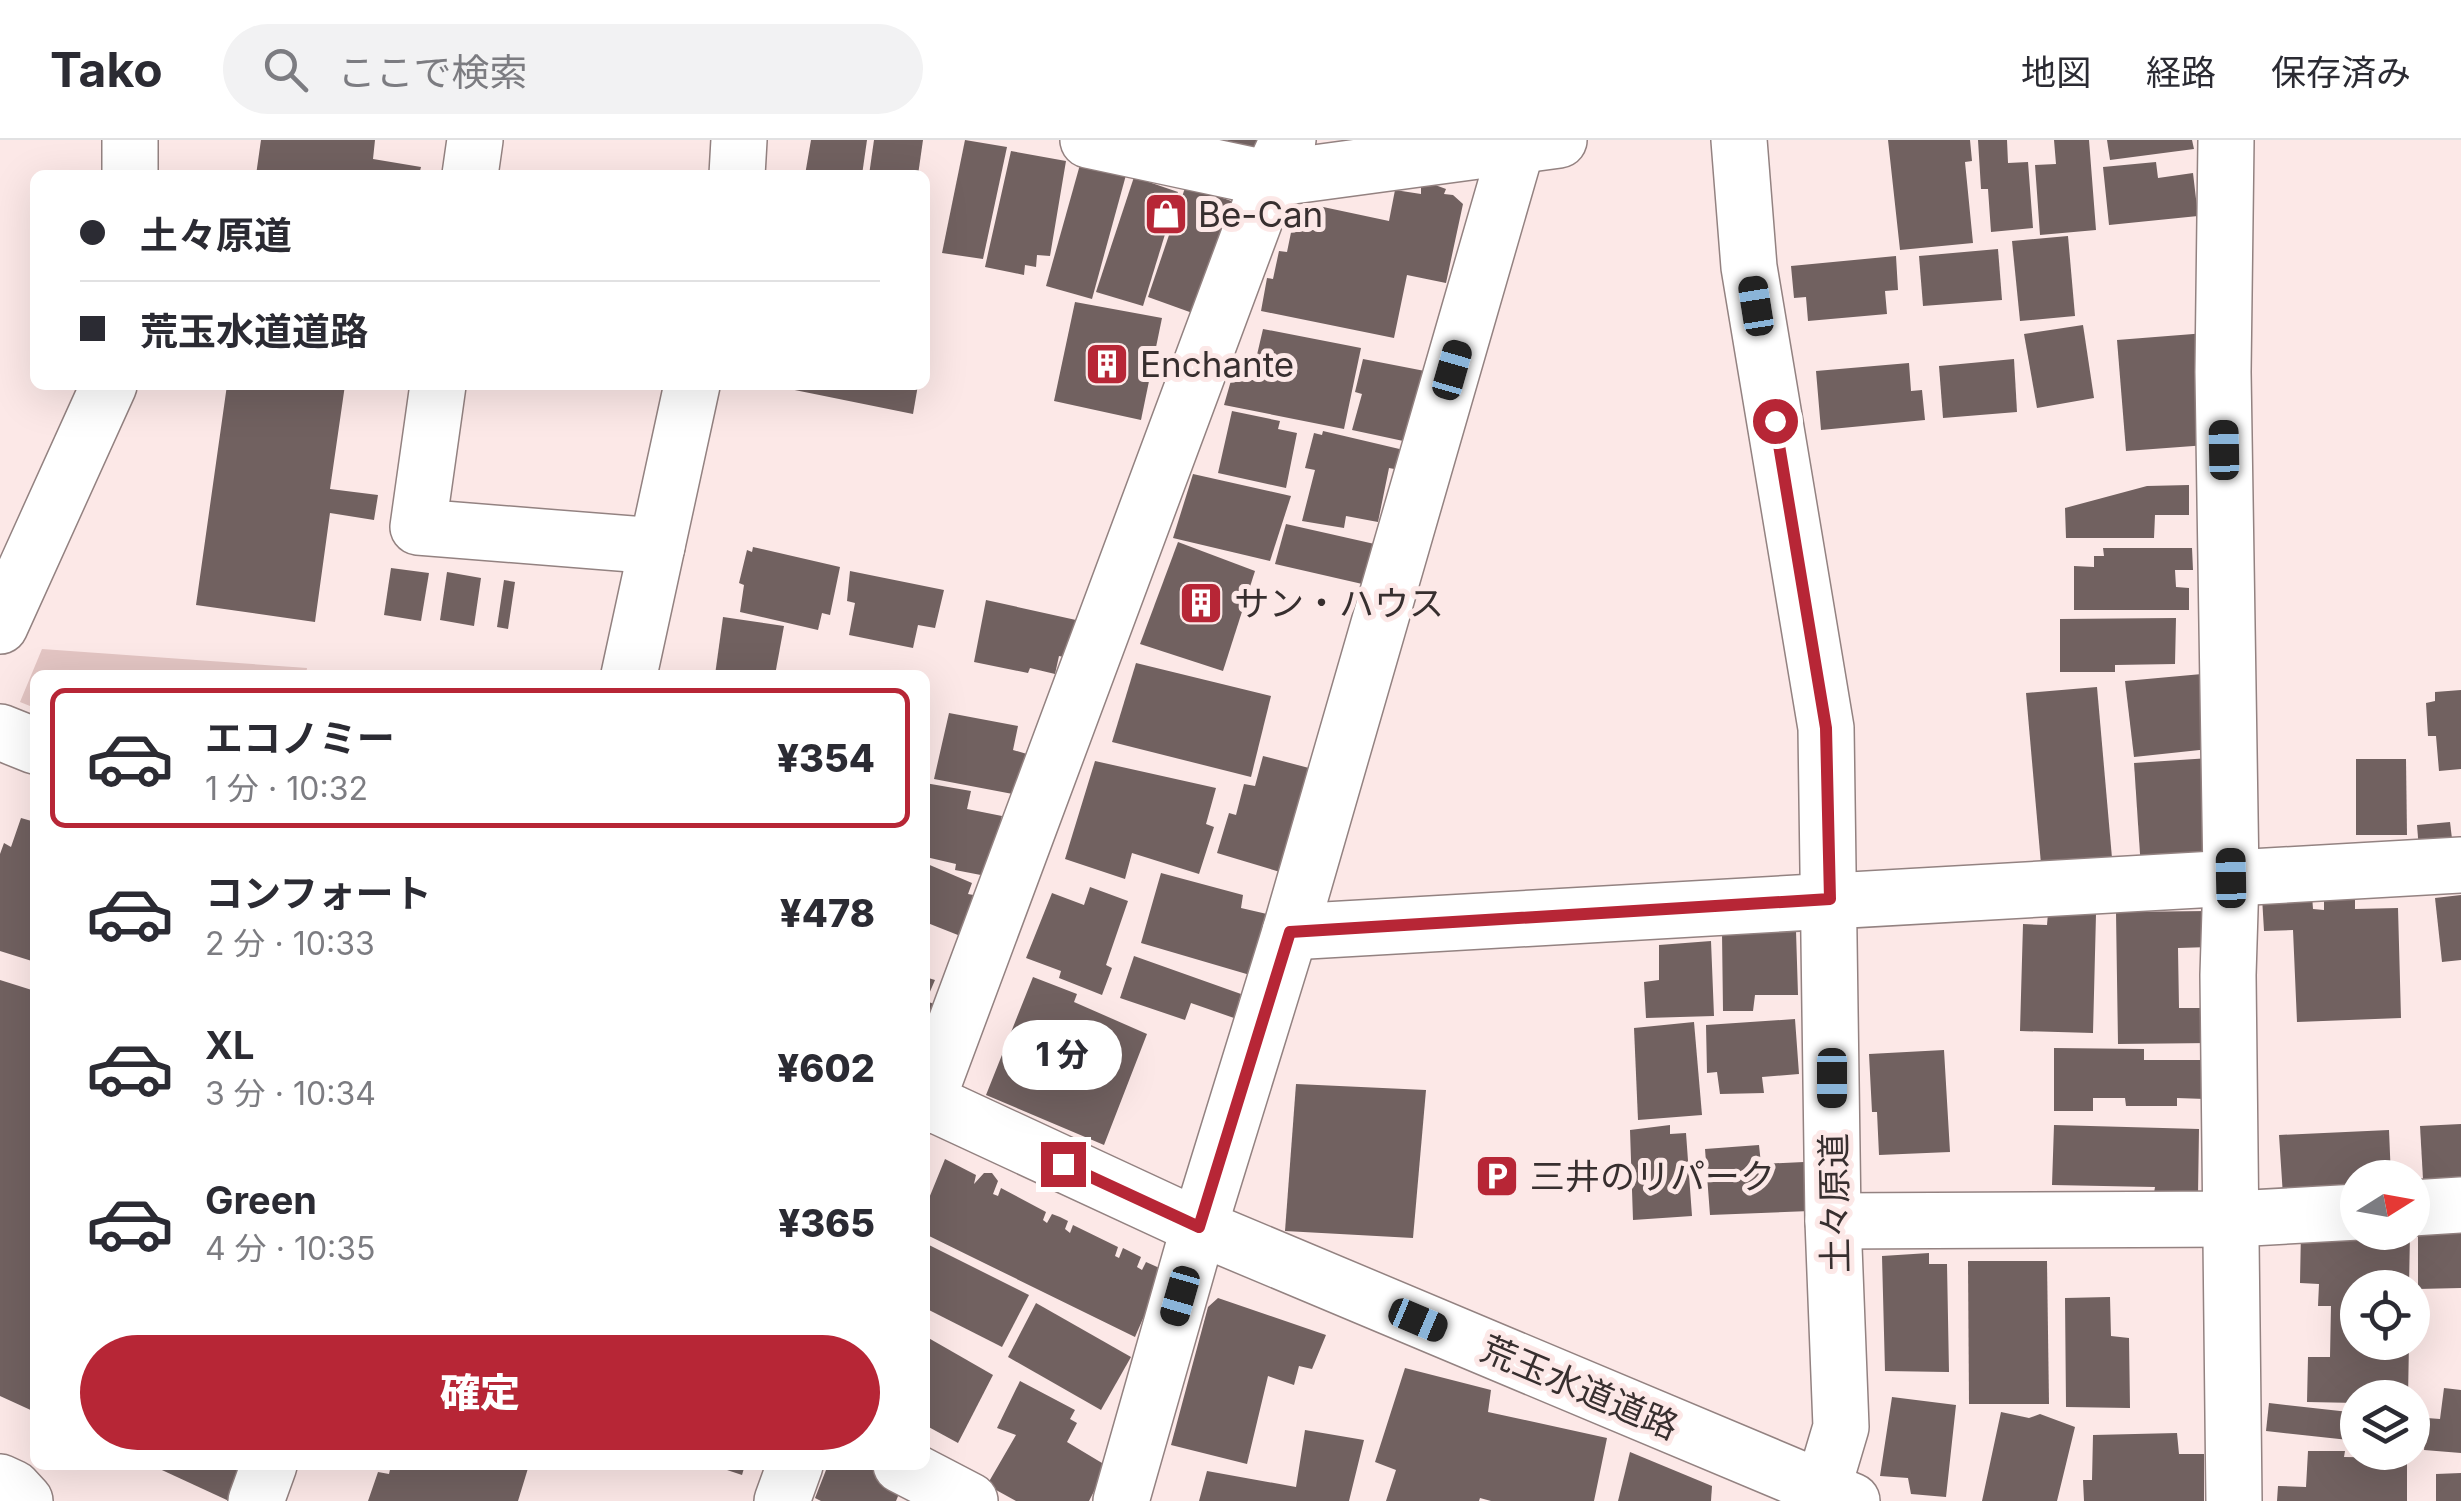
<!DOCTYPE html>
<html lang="ja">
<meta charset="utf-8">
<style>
:root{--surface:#fff;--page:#f2f2f3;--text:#2b2b33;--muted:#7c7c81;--line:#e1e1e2;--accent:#b72636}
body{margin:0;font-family:Inter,"Noto Sans JP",sans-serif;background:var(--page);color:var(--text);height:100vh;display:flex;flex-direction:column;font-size:38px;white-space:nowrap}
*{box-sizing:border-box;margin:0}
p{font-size:32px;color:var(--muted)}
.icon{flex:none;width:55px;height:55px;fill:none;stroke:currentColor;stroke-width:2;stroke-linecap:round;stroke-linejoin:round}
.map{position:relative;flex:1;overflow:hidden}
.sheet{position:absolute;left:30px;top:530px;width:900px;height:800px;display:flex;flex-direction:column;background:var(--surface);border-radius:15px;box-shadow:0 10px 40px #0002}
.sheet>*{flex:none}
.guide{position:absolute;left:30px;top:30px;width:900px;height:220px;border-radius:15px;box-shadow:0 10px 40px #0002;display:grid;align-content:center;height:220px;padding:0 50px;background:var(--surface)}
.needle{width:65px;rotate:79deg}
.fabs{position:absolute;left:2340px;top:1020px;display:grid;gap:20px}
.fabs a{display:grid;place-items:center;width:90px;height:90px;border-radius:50%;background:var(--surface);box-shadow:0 10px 40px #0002;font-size:50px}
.end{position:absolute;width:45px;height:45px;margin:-22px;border:12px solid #b72636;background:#fff;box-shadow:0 0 0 5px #fff}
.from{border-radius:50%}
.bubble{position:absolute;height:70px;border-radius:35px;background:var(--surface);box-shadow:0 10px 40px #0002;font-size:32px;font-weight:800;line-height:70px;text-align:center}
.car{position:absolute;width:30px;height:60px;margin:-30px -15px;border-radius:12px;box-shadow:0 0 8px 2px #0007;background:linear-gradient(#222 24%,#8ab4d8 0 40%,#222 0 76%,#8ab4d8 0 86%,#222 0)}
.guide b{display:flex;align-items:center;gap:35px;height:95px;font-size:38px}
.guide b+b{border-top:2px solid var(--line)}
.guide i{width:25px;height:25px;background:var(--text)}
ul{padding:18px 0 0;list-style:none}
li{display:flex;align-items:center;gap:30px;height:140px;margin:0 20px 15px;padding:0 30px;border:5px solid transparent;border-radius:15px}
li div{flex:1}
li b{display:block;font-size:38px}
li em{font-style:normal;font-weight:800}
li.current{border-color:var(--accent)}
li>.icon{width:90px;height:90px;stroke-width:1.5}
.button{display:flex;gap:20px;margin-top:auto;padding:20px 50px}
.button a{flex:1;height:115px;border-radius:60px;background:var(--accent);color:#fff;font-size:40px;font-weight:800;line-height:115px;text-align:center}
header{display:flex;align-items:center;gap:60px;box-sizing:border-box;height:140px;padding:0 50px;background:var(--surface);border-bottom:2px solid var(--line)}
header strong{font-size:48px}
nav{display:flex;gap:55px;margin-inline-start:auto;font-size:35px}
.search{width:700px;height:90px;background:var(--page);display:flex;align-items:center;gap:25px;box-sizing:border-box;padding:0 35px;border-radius:55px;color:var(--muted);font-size:38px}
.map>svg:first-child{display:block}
.green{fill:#e3c5c3}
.building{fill:#716160}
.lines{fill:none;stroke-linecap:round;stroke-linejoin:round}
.minor-casing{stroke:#938281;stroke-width:58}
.major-casing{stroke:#938281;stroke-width:58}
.minor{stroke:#fff;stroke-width:55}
.major{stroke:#fff;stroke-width:55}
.route{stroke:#b72636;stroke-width:12}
.labels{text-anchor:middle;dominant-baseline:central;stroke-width:10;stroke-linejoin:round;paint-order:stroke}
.poi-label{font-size:35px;fill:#372f2f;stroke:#fce8e7;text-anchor:start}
.street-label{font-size:35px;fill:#372f2f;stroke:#fce8e7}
</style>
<header>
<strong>Tako</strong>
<div class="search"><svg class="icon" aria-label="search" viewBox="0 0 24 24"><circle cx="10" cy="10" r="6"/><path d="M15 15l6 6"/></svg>ここで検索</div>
<nav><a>地図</a><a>経路</a><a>保存済み</a></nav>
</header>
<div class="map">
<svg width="2461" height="1361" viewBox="0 0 2461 1361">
<rect width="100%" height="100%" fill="#fce8e7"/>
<path class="green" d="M42 509 307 528 306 535H35V568L20 562Z"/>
<g class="building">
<path d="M261 0H375L373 19 421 27 419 35H256Z"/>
<path d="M811 0H867L862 35H805Z"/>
<path d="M874 0H923L918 35H869Z"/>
<path d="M965 0 1007 7 983 119 942 113Z"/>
<path d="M1226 0H1268L1263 11 1245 8Z"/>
<path d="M1888 0H1970L1972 21 1965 22 1973 103 1900 110Z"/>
<path d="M1978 0H2007L2008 23 2028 22 2033 88 1991 92 1988 49H1981Z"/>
<path d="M2054 0H2089L2096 90 2040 95 2035 25 2056 24Z"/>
<path d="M2107 0H2192L2194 9 2110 20Z"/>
<path d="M1011 11 1066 21 1050 116 1037 115 1036 127 1025 125 1024 135 985 127Z"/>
<path d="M1081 21 1126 35 1092 159 1046 146Z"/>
<path d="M2156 22 2158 38 2193 33 2198 76 2109 85 2103 27Z"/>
<path d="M1134 37 1178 52 1143 166 1096 152Z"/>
<path d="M1427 42 1446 49 1444 54 1453 55 1463 64 1446 143 1407 135 1394 198 1261 171 1267 138 1273 139 1279 111 1287 112 1296 68 1309 64 1389 81 1395 50 1421 54V46Z"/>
<path d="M1186 45 1237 63 1198 175 1148 157Z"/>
<path d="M2068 96 2075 176 2020 181 2012 101Z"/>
<path d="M1998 109 2002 160 1923 166 1919 116Z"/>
<path d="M1896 116 1898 150 1885 151 1887 174 1808 181 1806 157 1794 158 1791 126Z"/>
<path d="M1075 162 1162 178 1141 280 1054 261Z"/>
<path d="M2083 185 2094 258 2037 268 2024 194Z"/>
<path d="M1263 189 1361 208 1344 289 1224 265 1234 230 1253 232Z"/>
<path d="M2206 193 2207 305 2126 311 2117 200Z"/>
<path d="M1363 219 1430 232 1408 302 1352 290 1362 254 1355 252Z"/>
<path d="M2014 219 2017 272 1943 278 1939 226Z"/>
<path d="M1909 223 1911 251 1922 250 1925 280 1821 290 1816 231Z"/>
<path d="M227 245H345L330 349 378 355 374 380 330 373 315 482 196 465Z"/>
<path d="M770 245H918L913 274Z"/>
<path d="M1232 271 1280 281 1278 289 1297 293 1286 348 1218 333Z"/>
<path d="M1323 291 1408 311 1405 331 1389 328 1378 382 1346 376 1344 388 1302 381 1315 330 1305 328 1314 293 1322 295Z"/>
<path d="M1193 334 1291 356 1270 421 1173 398Z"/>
<path d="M2189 345V375H2155L2154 398H2066L2065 368 2147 346Z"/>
<path d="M1286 384 1379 405 1371 446 1275 424Z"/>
<path d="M1178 402 1255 431 1223 531 1140 504Z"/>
<path d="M753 407 840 427 830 475 822 473 818 490 740 472 744 445 739 443 747 410 752 412Z"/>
<path d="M2103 408H2192L2193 430H2175L2176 447 2189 448V470H2074V426L2094 427V416H2104Z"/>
<path d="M391 428 429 433 421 481 384 475Z"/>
<path d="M850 431 944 450 935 488 918 485 913 508 849 495 855 463 847 461Z"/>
<path d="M447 432 481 438 474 486 440 480Z"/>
<path d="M504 440 515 442 508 489 497 487Z"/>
<path d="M986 460 1076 480 1069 518 1059 516 1055 534 1030 528 1028 533 974 522Z"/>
<path d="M723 477 784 486 775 535H715Z"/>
<path d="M2176 478 2175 524 2115 525V532H2060V479Z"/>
<path d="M1136 523 1271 556 1251 637 1112 602Z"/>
<path d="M2202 534 2209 609 2134 617 2125 541Z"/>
<path d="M2097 547 2112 718 2041 724 2026 553Z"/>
<path d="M2461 550V629L2439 631 2436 596H2428L2426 563 2435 561V552Z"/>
<path d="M949 573 1018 586 1013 610 1027 614 1018 655 934 639Z"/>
<path d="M1263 616 1309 628 1280 732 1217 713 1229 673 1236 675 1244 644 1255 646Z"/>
<path d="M2210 618 2207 725 2141 729 2134 623Z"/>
<path d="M2356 619H2406L2407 695H2356Z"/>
<path d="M1095 621 1216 648 1206 684 1214 687 1199 734 1132 713 1125 739 1065 719Z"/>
<path d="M925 643 971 651 967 669 1002 676 986 736 955 730 956 724 926 717 930 686 925 685Z"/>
<path d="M21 678 35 682V822L0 811V714L4 703 11 707Z"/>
<path d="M2450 682 2453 707 2419 710 2417 685Z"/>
<path d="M925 723 972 743 968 754 979 756 963 797 925 782Z"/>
<path d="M1161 733 1243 755 1241 768 1267 774 1250 835 1141 803Z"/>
<path d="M1090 747 1128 761 1106 825 1112 828 1102 855 1059 838 1061 831 1026 818 1052 753 1084 765Z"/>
<path d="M2355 754V769L2398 768 2401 878 2297 882 2293 790 2264 791 2262 757 2312 755 2313 769 2324 770V755Z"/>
<path d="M2461 755V820L2442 822 2435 758Z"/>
<path d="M2209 771 2210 807 2178 808 2179 868H2210L2211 903 2118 904 2116 772Z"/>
<path d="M2048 773 2096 774 2093 893 2020 891 2023 784 2047 785Z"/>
<path d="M1796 791 1798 855H1755L1753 871H1723L1722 793Z"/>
<path d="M1711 801 1714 876 1646 878 1644 842 1659 840V805Z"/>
<path d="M1134 816 1241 854 1234 878 1191 863 1185 880 1120 858Z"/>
<path d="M925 837 935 840 926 861 942 867 925 905Z"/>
<path d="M1033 837 1077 854 1074 862 1147 894 1104 1005 986 955Z"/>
<path d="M0 840 35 851V1272L0 1256Z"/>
<path d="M1795 879 1799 934 1762 937 1764 953 1720 954 1717 932 1707 933 1706 885Z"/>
<path d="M1694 882 1702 975 1638 980 1634 888Z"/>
<path d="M2054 908 2144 909V920H2206L2205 959 2177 958V966H2126L2125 958H2093V971H2054Z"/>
<path d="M1944 910 1950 1012 1879 1015 1877 972H1872L1869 914Z"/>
<path d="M1296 944 1426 950 1413 1098 1285 1091Z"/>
<path d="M2461 984V1037L2423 1039 2420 986Z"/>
<path d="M1670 985V994L1686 993 1692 1076 1633 1080 1630 990Z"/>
<path d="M2054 985 2199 989 2198 1055 2154 1053 2155 1047 2052 1045Z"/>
<path d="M2389 990 2391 1038H2358V1053L2283 1056 2279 995Z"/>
<path d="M1759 1005 1761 1024 1804 1022 1810 1071 1710 1075 1705 1009Z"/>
<path d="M945 1019 976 1035 974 1044 984 1033H992L998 1041 993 1054 998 1056 1001 1048 1046 1072 1043 1080 1047 1083 1052 1074 1060 1077 1068 1081 1065 1089 1070 1093 1073 1085 1118 1107 1115 1116 1119 1118 1123 1108 1141 1117 1137 1127 1142 1130 1146 1122 1164 1130 1135 1197 925 1094V1068Z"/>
<path d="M2301 1090 2410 1092 2409 1148H2358V1202H2409L2408 1258H2358V1263L2307 1262 2308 1217H2330L2331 1166H2318L2319 1144 2300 1143Z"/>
<path d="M2418 1090H2461V1148L2418 1149Z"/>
<path d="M925 1103 1029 1155 1002 1207 925 1168Z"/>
<path d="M1929 1113V1124H1947L1949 1232 1885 1231 1882 1116Z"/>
<path d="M1968 1121H2047L2049 1264H1969Z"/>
<path d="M2110 1157 2111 1196 2129 1198 2130 1268 2066 1267 2065 1158Z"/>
<path d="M1218 1158 1326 1195 1312 1229 1299 1226 1294 1245 1268 1236 1247 1324 1171 1305 1208 1167Z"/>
<path d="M1036 1163 1131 1217 1101 1270 1008 1217Z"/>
<path d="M925 1196 993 1235 958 1303 925 1285Z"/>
<path d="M1405 1228 1491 1250 1488 1272 1607 1298 1594 1361H1491L1480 1358 1479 1361H1386L1396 1330 1375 1322Z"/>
<path d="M1020 1241 1075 1270 1070 1279 1077 1283 1067 1302 1107 1326 1089 1361H1016L987 1345 1016 1295 997 1288Z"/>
<path d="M2444 1248 2461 1250V1313L2424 1310 2427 1278 2440 1279Z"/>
<path d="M1892 1257 1956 1265 1946 1357 1911 1354 1908 1338 1880 1336Z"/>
<path d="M2269 1263 2358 1273V1301L2266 1291Z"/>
<path d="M2001 1272 2029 1278 2040 1274 2075 1287 2057 1361H1982Z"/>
<path d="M1305 1290 1364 1300 1349 1361H1199L1207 1331 1296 1347Z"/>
<path d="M2177 1293 2179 1314H2204V1361H2084L2083 1340H2092L2093 1295Z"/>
<path d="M2308 1311H2345L2344 1317 2407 1318V1361H2277L2278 1346 2306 1347Z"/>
<path d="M1630 1312 1712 1346 1711 1361H1618Z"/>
<path d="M151 1325H251L229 1361Z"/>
<path d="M391 1325H529L518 1361H368L378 1332 389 1334Z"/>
<path d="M712 1325H745L742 1335Z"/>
<path d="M828 1325H885L907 1334 896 1361H821L815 1358Z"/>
<path d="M2461 1333V1361H2436V1334Z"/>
</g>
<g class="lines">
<g class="minor-casing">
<g id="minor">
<path d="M130 0V35"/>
<path d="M1088 0 1270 39 1559 0"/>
<path d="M1739 0 1749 127 1826 588 1833 1081 1841 1287 1819 1361"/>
<path d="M2226 0 2223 232 2231 738 2228 835 2234 1361"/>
<path d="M470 35 475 0"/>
<path d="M737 35 739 0"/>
<path d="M438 245 418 387 657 406"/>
<path d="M0 486 109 245"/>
<path d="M629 535 692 245"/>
<path d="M1290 792 2461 725"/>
<path d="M925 966 1270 39 1288 0"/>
<path d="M2412 1068 2461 1065"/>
<path d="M1833 1081 2233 1079 2358 1072"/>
<path d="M901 1325 970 1361"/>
<path d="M0 1342 13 1348 25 1361"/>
<path d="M256 1361 269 1325"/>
<path d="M782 1361 795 1325"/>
<path d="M1121 1361 1199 1087 1290 792 1517 6"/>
</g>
</g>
<g class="major-casing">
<g id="major">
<path d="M0 592 35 606"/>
<path d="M925 960 1199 1087 1852 1361"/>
</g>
</g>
<use href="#minor" class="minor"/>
<use href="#major" class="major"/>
</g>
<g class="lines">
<path class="route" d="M1063 1024 1199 1087 1290 792 1830 759 1826 588 1775 281"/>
</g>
<defs>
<g id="shop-square" transform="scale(2.25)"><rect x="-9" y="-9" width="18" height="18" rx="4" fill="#b72636" stroke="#fce8e7"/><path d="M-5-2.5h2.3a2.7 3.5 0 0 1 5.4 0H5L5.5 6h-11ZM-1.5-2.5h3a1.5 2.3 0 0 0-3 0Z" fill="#fff"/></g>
<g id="building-square" transform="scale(2.25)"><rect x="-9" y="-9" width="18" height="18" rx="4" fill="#b72636" stroke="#fce8e7"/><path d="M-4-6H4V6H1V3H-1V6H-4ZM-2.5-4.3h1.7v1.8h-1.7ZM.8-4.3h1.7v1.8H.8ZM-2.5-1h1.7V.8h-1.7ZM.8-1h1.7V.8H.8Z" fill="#fff"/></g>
<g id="parking-square" transform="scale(2.25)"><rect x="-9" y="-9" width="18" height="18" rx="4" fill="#b72636" stroke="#fce8e7"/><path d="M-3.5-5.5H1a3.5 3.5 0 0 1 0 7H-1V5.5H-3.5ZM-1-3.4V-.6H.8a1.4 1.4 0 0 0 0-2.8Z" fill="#fff"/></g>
</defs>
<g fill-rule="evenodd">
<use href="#shop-square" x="1166" y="74"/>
<use href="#building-square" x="1107" y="224"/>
<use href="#building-square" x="1201" y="463"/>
<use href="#parking-square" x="1497" y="1036"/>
</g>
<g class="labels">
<g class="poi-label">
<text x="1198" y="74">Be-Can</text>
<text x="1140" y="224">Enchante</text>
<text x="1234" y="463">サン・ハウス</text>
<text x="1530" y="1036">三井のリパーク</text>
</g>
<g class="street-label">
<text transform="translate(1834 1063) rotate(-91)">土々原道</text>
<text transform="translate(1580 1247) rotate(23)">荒玉水道道路</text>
</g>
</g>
</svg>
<div class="fabs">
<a><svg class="needle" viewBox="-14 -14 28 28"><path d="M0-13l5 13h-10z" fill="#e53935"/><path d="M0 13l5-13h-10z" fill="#7c7c81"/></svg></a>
<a><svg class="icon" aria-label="locate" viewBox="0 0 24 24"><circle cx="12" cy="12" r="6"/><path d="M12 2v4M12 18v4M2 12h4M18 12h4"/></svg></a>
<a><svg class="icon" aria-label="layers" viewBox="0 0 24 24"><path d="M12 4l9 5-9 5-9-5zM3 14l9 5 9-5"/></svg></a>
</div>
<i class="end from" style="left:1775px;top:281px"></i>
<i class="end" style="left:1063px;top:1024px"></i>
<div class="bubble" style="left:1002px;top:880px;width:120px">1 分</div>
<i class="car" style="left:1756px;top:166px;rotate:351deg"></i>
<i class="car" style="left:1452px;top:230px;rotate:16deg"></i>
<i class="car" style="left:2224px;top:310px;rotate:359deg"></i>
<i class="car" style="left:2231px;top:738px;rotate:359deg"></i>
<i class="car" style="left:1832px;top:938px;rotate:180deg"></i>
<i class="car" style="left:1180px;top:1156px;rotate:196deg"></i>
<i class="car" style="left:1418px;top:1180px;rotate:113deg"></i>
<div class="guide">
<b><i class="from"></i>土々原道</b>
<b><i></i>荒玉水道道路</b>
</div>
<section class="sheet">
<ul>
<li class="current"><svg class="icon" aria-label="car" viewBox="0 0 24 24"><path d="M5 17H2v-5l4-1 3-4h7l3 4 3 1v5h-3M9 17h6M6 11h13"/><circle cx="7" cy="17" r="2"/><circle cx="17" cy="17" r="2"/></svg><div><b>エコノミー</b><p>1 分 · 10:32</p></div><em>¥354</em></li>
<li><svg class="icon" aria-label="car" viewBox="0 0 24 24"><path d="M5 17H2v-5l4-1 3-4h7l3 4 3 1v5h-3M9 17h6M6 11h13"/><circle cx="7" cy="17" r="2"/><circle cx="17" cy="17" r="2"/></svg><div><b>コンフォート</b><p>2 分 · 10:33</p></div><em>¥478</em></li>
<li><svg class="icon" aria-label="car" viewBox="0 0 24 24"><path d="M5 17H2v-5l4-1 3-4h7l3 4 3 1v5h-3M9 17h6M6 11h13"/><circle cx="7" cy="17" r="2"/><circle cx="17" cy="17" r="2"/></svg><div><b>XL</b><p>3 分 · 10:34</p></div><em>¥602</em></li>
<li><svg class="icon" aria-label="car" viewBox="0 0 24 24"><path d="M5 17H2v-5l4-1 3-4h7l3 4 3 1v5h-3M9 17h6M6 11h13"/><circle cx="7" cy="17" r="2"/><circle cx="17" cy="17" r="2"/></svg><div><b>Green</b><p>4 分 · 10:35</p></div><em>¥365</em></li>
</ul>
<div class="button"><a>確定</a></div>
</section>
</div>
